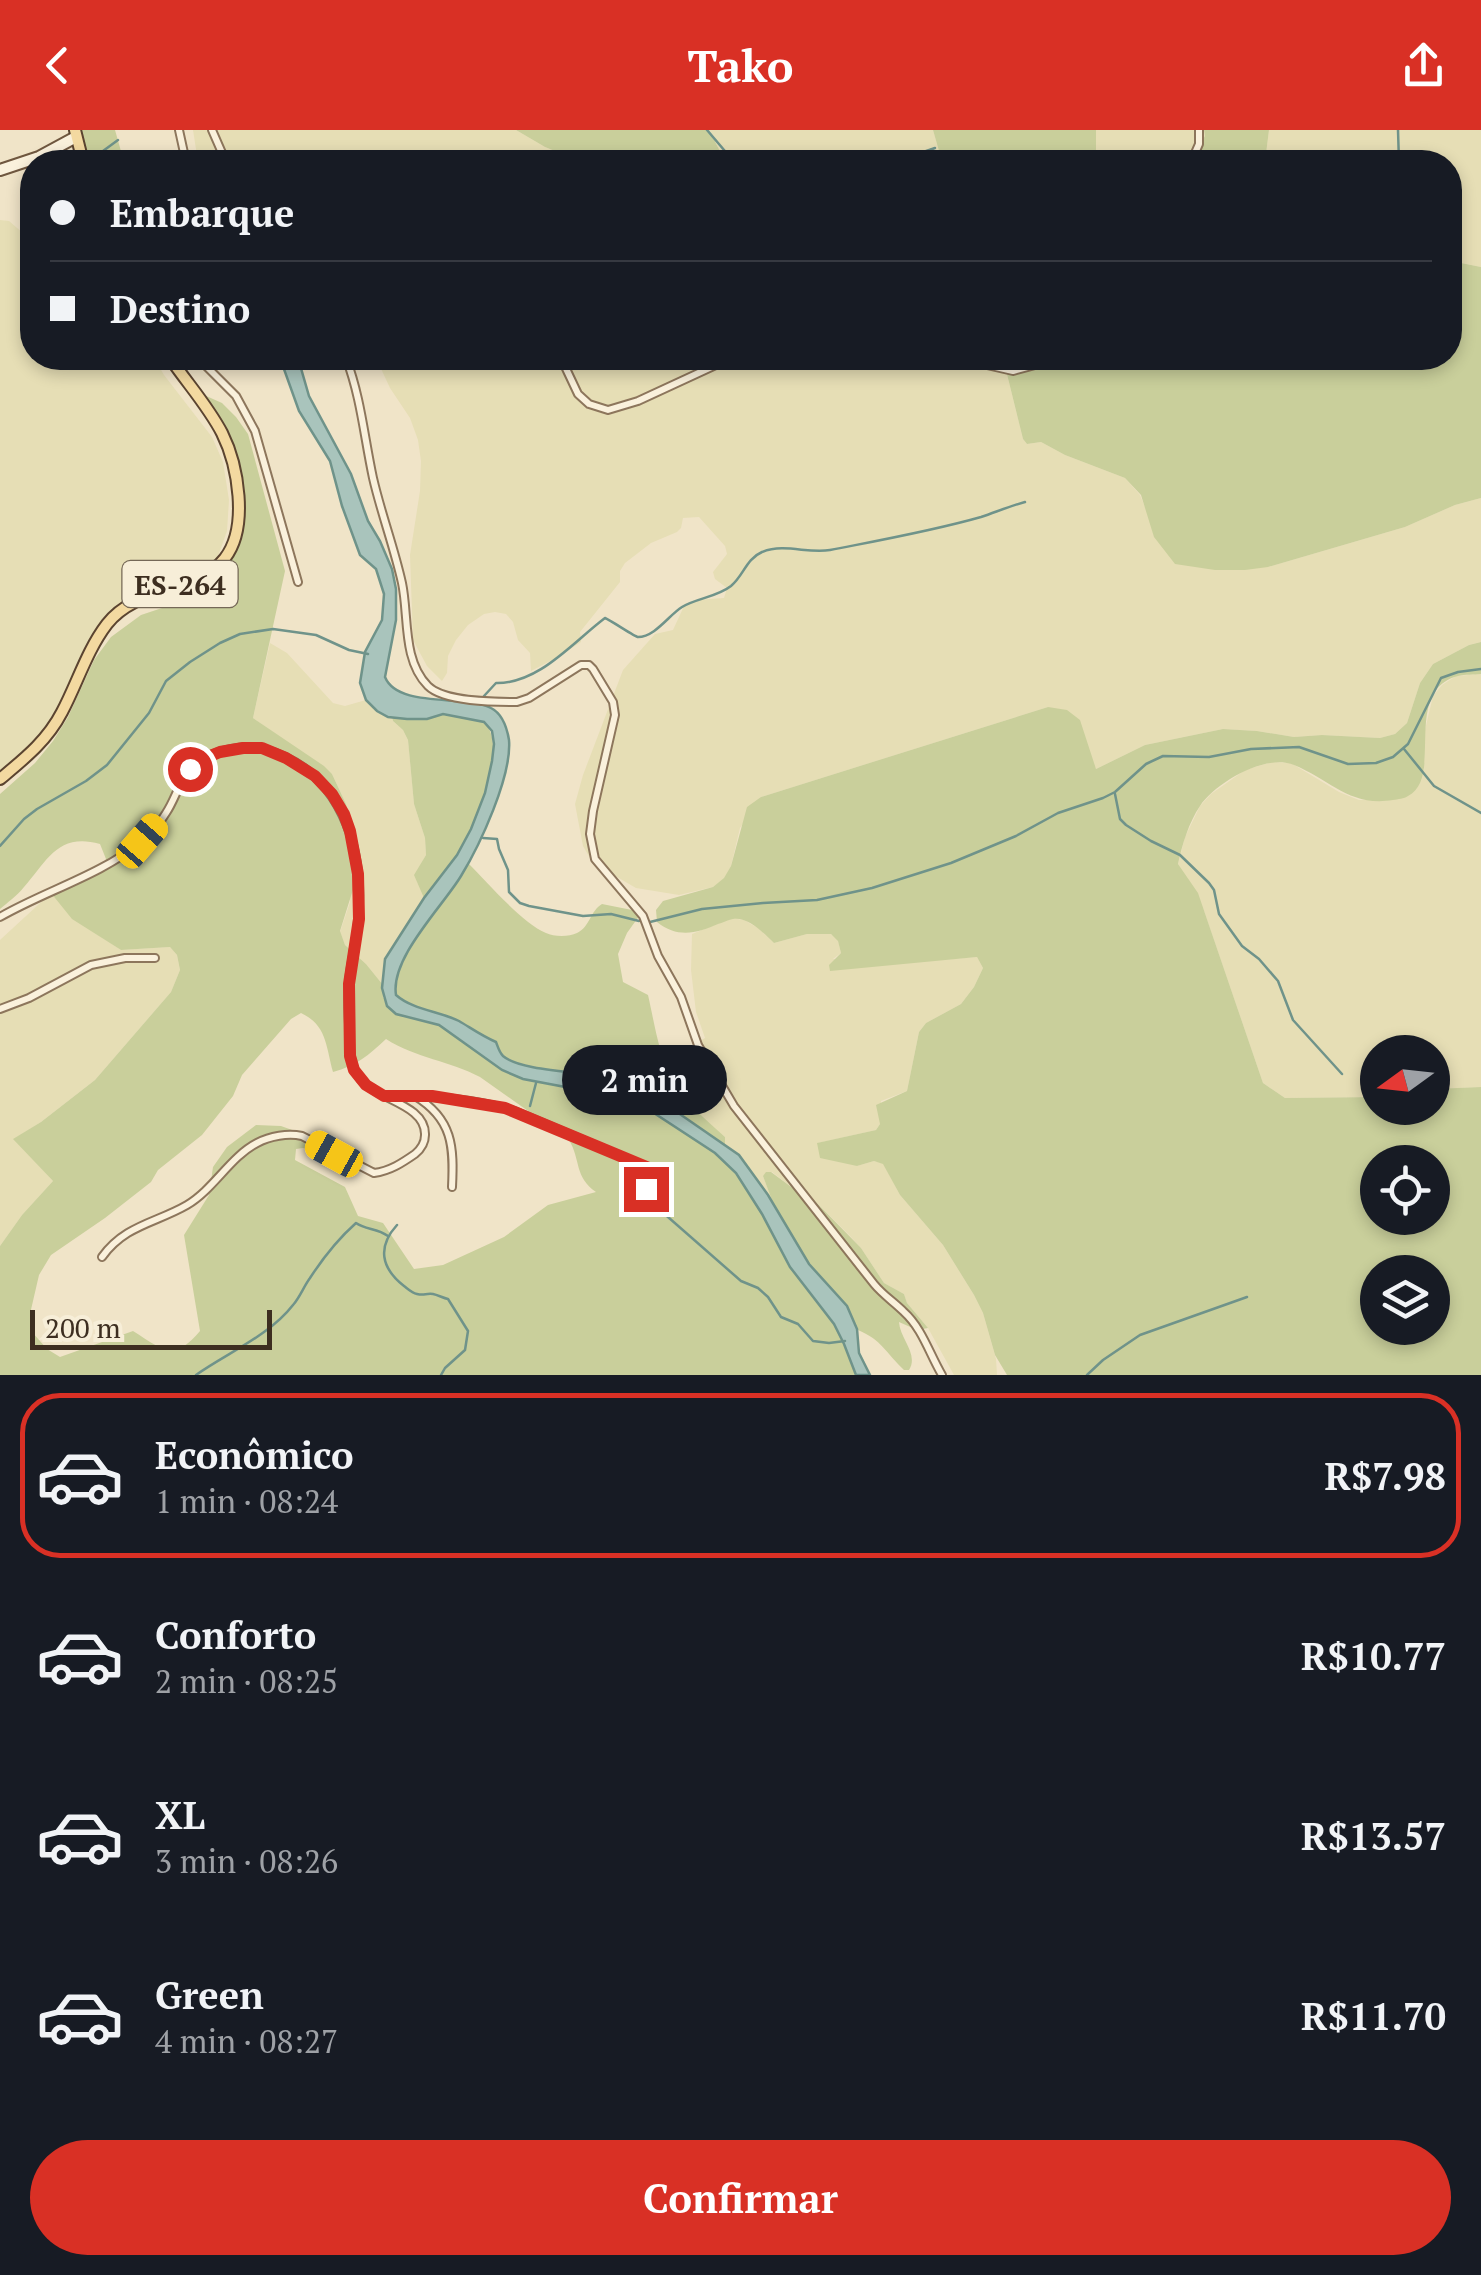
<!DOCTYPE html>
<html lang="pt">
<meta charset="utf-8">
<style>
:root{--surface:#171b24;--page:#242831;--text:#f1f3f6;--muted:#9ea1a6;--line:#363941;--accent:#d93025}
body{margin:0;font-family:"PT Serif",serif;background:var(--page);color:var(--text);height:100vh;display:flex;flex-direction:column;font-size:38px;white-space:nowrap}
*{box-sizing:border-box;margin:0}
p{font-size:32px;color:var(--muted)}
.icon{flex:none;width:55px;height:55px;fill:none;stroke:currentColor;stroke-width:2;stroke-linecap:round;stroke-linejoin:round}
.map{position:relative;height:1245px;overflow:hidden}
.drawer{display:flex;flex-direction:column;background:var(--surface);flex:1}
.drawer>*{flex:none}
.guide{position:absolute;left:20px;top:20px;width:1442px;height:220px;border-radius:40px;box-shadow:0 5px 15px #0003;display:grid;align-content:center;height:220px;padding:0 30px;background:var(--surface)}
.needle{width:65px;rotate:255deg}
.controls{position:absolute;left:1360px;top:905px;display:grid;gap:20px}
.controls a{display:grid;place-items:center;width:90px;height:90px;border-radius:50%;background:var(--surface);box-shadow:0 5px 15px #0003;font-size:50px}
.scale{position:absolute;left:30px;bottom:25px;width:242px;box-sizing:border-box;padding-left:10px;border:5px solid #3d2e20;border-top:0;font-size:28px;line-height:35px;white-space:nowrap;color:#3d2e20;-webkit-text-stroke:8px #f7eed8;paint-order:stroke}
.end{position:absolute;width:45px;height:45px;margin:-22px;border:12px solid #d93025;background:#fff;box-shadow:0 0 0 5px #fff}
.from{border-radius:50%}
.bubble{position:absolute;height:70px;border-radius:35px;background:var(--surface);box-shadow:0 5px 15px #0003;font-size:32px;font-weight:600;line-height:70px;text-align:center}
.car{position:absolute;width:30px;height:60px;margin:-30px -15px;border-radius:12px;box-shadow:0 0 8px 2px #0007;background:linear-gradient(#f5c518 24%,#345 0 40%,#f5c518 0 76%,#345 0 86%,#f5c518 0)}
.guide b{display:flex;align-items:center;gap:35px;height:95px;font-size:38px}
.guide b+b{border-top:2px solid var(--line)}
.guide i{width:25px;height:25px;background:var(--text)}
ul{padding:18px 0 0;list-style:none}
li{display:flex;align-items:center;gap:30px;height:165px;margin:0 20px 15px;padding:0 10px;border:5px solid transparent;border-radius:40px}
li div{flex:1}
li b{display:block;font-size:38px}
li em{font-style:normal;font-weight:600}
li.selected{border-color:var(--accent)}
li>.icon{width:90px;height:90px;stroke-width:1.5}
.cta{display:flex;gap:20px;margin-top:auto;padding:20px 30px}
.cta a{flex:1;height:115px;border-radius:60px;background:var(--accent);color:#fff;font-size:40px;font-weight:600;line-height:115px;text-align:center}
header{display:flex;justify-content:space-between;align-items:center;height:130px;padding:0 30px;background:var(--accent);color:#fff;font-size:45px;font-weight:600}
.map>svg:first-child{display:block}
.farmland{fill:#e6deb5}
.green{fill:#c9cf9b;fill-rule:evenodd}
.water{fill:#a9c4bc;stroke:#6f938a;stroke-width:2.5}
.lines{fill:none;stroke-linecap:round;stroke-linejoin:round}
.stream{stroke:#6f938a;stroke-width:2.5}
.street-casing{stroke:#8d765c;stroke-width:10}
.secondary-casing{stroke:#6f573f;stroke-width:14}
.primary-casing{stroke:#5b4430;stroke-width:14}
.street{stroke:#faf1dc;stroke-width:6}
.secondary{stroke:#faf1dc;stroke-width:10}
.primary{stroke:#f3d9a0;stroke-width:10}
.route{stroke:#d93025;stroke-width:12}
.labels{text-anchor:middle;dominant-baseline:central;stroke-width:9;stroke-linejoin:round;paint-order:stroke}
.shield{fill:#f7eed8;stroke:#756857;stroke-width:2.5}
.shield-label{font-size:28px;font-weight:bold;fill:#3d2e20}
</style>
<header><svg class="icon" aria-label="back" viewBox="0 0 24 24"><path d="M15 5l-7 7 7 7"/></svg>Tako<svg class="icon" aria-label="share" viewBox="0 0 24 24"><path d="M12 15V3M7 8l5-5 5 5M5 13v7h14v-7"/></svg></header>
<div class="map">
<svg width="1481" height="1245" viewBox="0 0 1481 1245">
<rect width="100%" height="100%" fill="#f0e4c8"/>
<g class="farmland">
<path d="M193 0H516L545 17 582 32H198Z"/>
<path d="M709 0H933L939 21 912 32H876L865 21 819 32H730L724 29Z"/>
<path d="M1096 0H1204L1205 6 1190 32H1096Z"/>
<path d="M1269 0H1481V137L1461 133 1450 143V32H1402L1398 26 1390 22 1377 21 1364 32H1265Z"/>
<path d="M0 90 9 91 32 111V228H154L164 245 212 307 223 332 229 370 227 401 217 429 205 442 117 485 84 524 57 582 43 604 0 648Z"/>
<path d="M376 228H1003L1023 309 1027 314 1041 312 1065 325 1125 348 1140 365 1148 384 1268 437 1405 397 1455 375 1481 368V512L1469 515 1433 534 1420 553 1407 593 1395 604 1380 608 1322 605 1294 607 1257 601 1223 599 1145 615 1096 639 1048 577 761 667 740 698 731 736 725 748 713 757 679 765 636 758 593 733 583 716 575 674 583 645 623 540 655 504 673 500 685 474 696 470 724 468 727 458 715 449 713 442 727 424 725 416 699 387 683 388 681 398 677 402 651 413 625 433 620 441V452L580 502 581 512 556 528 531 541 530 523 518 510 513 492 506 484 495 482 484 484 468 495 456 510 448 526 447 543 442 551 427 536 413 510 410 425 420 361 421 331 418 310 410 288 390 258Z"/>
<path d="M270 513 287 523 333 573 345 576 366 570 370 575 392 587 393 591 403 600 408 610 414 674 425 708 426 725 421 734 424 768 385 829 383 855 366 834 345 815 340 802 350 772 346 674 332 644 253 588Z"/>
<path d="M1481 544V957L1433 959 1432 922H1378L1377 967 1285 968 1263 953 1204 781 1178 734 1185 707 1200 676 1211 664 1245 640 1272 632 1291 633 1339 662 1359 670H1391L1424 640 1425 600 1433 566 1442 555 1456 546Z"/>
<path d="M51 763 92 801 121 820 170 817 177 825 180 840 171 862 95 950 41 992 14 1009 53 1051 22 1085 0 1116V810Z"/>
<path d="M732 788 744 790 758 798 774 813 807 804H831L838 810 841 823 833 829 940 830 977 827 983 838 974 857 961 874 926 893 919 902 907 961 881 971 880 994 876 1000 818 1013 857 1036 874 1031 883 1033 900 1065 943 1115 974 1165 983 1183 996 1229 997 1245H954L928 1198 907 1173 904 1164 884 1153 861 1118 850 1106 809 1065 794 1059 772 1042 763 1046 773 1072 739 1025 725 1016V1007L704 989 672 949 666 932 705 908 696 882 691 840 692 804Z"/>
</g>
<g class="green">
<path d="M75 0H115L124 32H83Z"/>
<path d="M516 0H709L724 29 730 32H582L545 17Z"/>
<path d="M933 0H1096V32H912L939 21Z"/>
<path d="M1204 0H1269L1265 32H1190L1205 6Z"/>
<path d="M1461 133 1481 137V368L1455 375 1405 397 1268 437 1245 440H1215L1175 434 1154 407 1141 365 1125 348 1065 325 1041 312 1027 314 1023 309 1003 228H1450V143Z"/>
<path d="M168 228H178L179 239 204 265 222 273 236 287 248 304 285 441 253 588 324 636 332 644 346 674 357 719 356 750 340 801 345 815 366 834 383 855V867L396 884 439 895 502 940 535 952 563 956 605 966 625 967 634 970 715 1023 736 1043 762 1084 790 1137 834 1194 845 1214 856 1245H0V1116L22 1085 53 1051 13 1009 41 992 95 950 171 862 180 840 177 825 170 817 121 820 72 789 51 763 102 737 106 729 100 714C58 702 47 731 24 757 17 766 8 772 0 779V664L35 633 53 611 68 587 94 530 111 507 141 485 177 473 205 458 227 437 232 425 236 414 235 328ZM301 883C327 895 326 917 333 942 356 936 369 925 386 909 416 928 450 931 480 947L569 1010C581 1030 574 1047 596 1062L548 1075 504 1107 443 1135 414 1139 383 1093 358 1086 345 1057 295 1030 296 1019 303 1018 329 1026 331 1014 281 996 256 995 227 1017 213 1037 209 1065 184 1105 200 1201C174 1232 163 1220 133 1201L60 1227 47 1219 32 1202 30 1184 39 1145 51 1125 105 1088 151 1052 158 1040 202 1005 233 966 242 945 291 889Z"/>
<path d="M1481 512V544C1474 545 1465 544 1458 546 1401 561 1445 647 1408 666 1404 669 1398 669 1393 670 1349 677 1331 650 1294 635 1266 623 1215 653 1200 676 1189 692 1182 715 1178 734L1198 763 1263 953 1285 968 1377 967 1378 978H1432L1433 959 1481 957V1245H1007L995 1225 983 1183 974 1165 943 1115 900 1065 883 1034 874 1031 857 1036 820 1028 817 1013 876 1000 880 994 876 975 907 961 919 902 926 893 961 874 974 857 983 838 977 827 830 841 829 835 841 823 838 811 831 804H807L774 813C763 803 749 787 733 789 731 789 719 794 718 794 696 804 677 808 657 792L656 780 663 771 713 757 724 748 731 736 747 677 761 667 1048 577 1067 580 1080 590 1096 639 1145 615 1223 599 1257 601 1294 607 1322 605 1380 608 1395 604 1407 593 1420 553 1433 534 1469 515ZM1378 1032H1432V1088H1378ZM1378 1142H1432V1198H1378Z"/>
<path d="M443 584 484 592C510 617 474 698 457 724 447 740 435 754 424 768L414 745 426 725 425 708 414 674 408 610 403 600 393 591 392 587 427 589Z"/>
<path d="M468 733C487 752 522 793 546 803 554 807 569 807 577 803 590 797 590 781 602 774L642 782 627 803 618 824 623 852 648 865C654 891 659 926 672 949 684 971 707 991 725 1007V1016L635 953C604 941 524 944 503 926 499 922 498 917 495 912 482 906 471 898 458 891 439 881 413 880 396 865 390 826 450 767 468 733Z"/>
<path d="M766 1042H771L794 1059 809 1065 861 1118 884 1153 904 1164 907 1173 928 1198 917 1200 899 1192C900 1209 919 1224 909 1240H904C886 1223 882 1210 858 1200L847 1176 809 1134 776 1081 763 1046Z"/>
</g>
<path class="water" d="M280 228H298L309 266 351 344 368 391 380 411 392 439 396 459V490L385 547C398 579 466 564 491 578 503 584 507 598 509 610 512 646 480 715 461 746 443 776 390 828 396 865 413 880 439 881 459 891 471 898 482 906 496 912 498 917 499 922 503 926 524 944 604 941 635 953L739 1025 768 1065 809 1134 847 1176 857 1199 859 1223 870 1245H856L844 1214 834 1194 790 1137 762 1084 736 1043 715 1023 634 970 523 949 502 940 439 895 396 884 387 876 382 858 385 829 424 768 457 725 471 699 485 663 492 631 494 614 492 601 484 592 443 584 427 589H407L388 587 377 581 366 570 360 553 365 522 382 490 384 464 376 439 360 425 342 376 330 331 299 281Z"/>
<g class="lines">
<g class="stream">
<path d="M707 0 730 27 738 32"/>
<path d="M1398 0 1399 32"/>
<path d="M103 21 118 10"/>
<path d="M894 32 935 18"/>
<path d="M484 566 496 553C539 554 573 512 605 488 612 491 635 507 638 507 655 507 669 485 682 477 697 468 717 467 731 456 744 445 746 429 762 422 785 413 808 424 830 420 881 410 932 401 981 387 996 382 1010 376 1025 372"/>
<path d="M1404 619 1434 656 1481 683"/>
<path d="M1115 664 1120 689 1126 695 1151 711 1180 725 1209 753 1214 760 1219 784 1242 816 1259 829 1278 851 1293 890 1342 944"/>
<path d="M483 708 497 709 499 719 508 740 509 762 520 773 529 776 583 786 611 784 639 791"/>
<path d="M0 716 24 689 37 679 86 651 107 635 149 583 166 551 190 532 220 513 240 504 273 499 316 505 349 520 368 524"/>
<path d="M650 792 702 779 763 773 817 770 872 758 951 733 1016 706 1058 683 1103 668 1115 662 1146 634 1163 626 1209 627 1251 619 1299 617 1348 634 1376 633 1393 627 1408 614 1441 548 1458 542 1481 539"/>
<path d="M530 976 536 953"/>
<path d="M644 1066 741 1151 758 1158 768 1167 781 1187 798 1194 813 1211 829 1213 845 1211"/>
<path d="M397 1095C377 1117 381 1138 404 1156 408 1159 412 1163 417 1164 425 1166 425 1163 433 1164 438 1165 443 1168 448 1169L468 1201 465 1220 445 1238 441 1245"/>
<path d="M196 1245C227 1223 269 1206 293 1175 300 1167 304 1156 310 1148 323 1128 338 1109 356 1093 366 1100 377 1098 388 1106"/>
<path d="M1087 1245 1103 1230 1140 1205 1247 1167"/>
</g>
<g class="street-casing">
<g id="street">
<path d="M179 0 186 32"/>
<path d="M212 0 226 32"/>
<path d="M1191 32 1199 14V0"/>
<path d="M198 228 236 266 255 301 298 452"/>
<path d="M346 228C361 268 364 306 373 348 381 383 394 417 402 453 409 486 402 530 428 556 444 572 495 572 517 572L529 568 581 535H589L593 539 613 572 615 585 593 681 590 704 595 729 643 786 658 826 681 867 698 915 734 976 874 1154C883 1165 894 1172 904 1182 922 1198 930 1225 942 1245"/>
<path d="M561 228 578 264 589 274 608 280 638 271 731 228"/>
<path d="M956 228 1013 241 1061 228"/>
<path d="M0 787C45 761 101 745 141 712 150 705 160 693 166 683 177 667 181 643 198 632 215 620 244 614 264 619 341 640 365 718 358 790 357 810 351 830 349 851 347 870 349 892 350 912 350 928 352 941 364 953 381 970 426 976 425 1005 425 1013 421 1019 415 1024 402 1033 390 1041 374 1043L302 1006C288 1003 270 1006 257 1013 230 1027 214 1059 187 1075 156 1093 125 1095 102 1127"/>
<path d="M0 879 29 868 91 835 125 828H155"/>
<path d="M385 966C426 965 479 969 517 982L649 1038 651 1042 646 1059"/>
<path d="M415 966C453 989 454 1017 452 1057"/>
</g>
</g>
<g class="secondary-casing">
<path id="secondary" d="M0 40 39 27 76 7"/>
</g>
<g class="primary-casing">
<g id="primary">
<path d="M75 0 83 32"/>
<path d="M0 649C24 629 47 611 62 582 77 554 87 520 107 494 128 467 165 462 194 449 206 444 218 438 225 428 249 397 238 335 222 303 208 276 187 253 170 228"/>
</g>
</g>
<use href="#street" class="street"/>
<use href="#secondary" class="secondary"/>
<use href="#primary" class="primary"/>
</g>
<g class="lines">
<path class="route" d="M190 639 200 630 220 622 243 618H262L286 628 315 646 332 664 344 684 350 701 358 744 359 789 349 854 350 926 354 940 366 955 384 966H432L505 978 649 1038 651 1042 646 1059"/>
</g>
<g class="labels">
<rect class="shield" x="122.5" y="431" width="115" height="46" rx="8"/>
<g class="shield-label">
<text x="180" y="454">ES-264</text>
</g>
</g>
</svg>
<div class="controls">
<a><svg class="needle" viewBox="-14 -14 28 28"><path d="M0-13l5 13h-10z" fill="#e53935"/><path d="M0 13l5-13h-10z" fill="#9ea1a6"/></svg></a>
<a><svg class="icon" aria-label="locate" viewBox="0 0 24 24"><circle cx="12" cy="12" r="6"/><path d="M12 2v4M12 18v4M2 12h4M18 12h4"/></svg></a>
<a><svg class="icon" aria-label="layers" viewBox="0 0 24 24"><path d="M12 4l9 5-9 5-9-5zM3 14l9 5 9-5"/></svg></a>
</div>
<div class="scale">200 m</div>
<i class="end from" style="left:190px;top:639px"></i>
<i class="end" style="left:646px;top:1059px"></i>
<div class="bubble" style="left:562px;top:915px;width:165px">2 min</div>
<i class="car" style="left:142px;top:711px;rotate:41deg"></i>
<i class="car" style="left:334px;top:1024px;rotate:299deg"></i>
<div class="guide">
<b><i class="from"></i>Embarque</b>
<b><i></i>Destino</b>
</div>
</div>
<section class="drawer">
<ul>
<li class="selected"><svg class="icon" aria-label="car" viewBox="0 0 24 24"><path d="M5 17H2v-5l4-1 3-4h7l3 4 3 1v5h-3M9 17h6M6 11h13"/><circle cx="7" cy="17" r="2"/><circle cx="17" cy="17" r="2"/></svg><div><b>Econômico</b><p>1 min · 08:24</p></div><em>R$7.98</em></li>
<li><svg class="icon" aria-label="car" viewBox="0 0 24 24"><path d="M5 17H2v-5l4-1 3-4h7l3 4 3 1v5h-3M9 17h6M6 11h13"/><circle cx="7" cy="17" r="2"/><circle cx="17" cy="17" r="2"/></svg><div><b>Conforto</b><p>2 min · 08:25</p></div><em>R$10.77</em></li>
<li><svg class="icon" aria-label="car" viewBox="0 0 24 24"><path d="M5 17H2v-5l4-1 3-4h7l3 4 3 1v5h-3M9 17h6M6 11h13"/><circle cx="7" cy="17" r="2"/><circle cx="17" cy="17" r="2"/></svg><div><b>XL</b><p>3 min · 08:26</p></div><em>R$13.57</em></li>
<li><svg class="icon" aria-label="car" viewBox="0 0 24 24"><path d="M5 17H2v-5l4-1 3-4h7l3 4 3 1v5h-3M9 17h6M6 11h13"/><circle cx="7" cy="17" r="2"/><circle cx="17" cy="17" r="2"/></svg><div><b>Green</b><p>4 min · 08:27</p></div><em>R$11.70</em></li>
</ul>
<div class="cta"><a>Confirmar</a></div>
</section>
